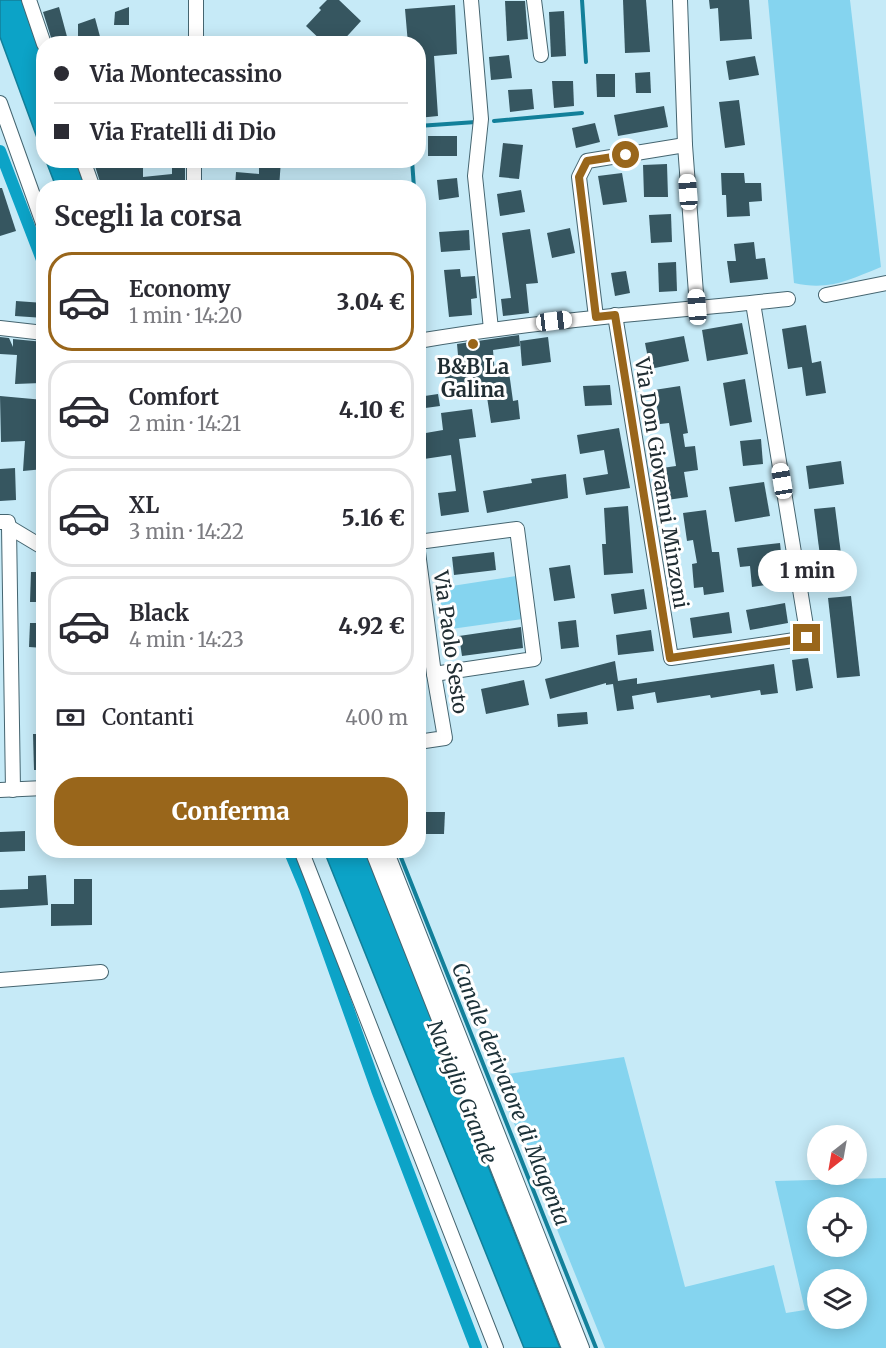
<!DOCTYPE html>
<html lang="it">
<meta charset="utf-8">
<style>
:root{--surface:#fff;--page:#f2f2f3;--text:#2b2b33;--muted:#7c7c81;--line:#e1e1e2;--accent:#99661b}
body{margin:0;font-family:Merriweather,serif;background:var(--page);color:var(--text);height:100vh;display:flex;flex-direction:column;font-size:22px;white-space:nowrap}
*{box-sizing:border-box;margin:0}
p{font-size:20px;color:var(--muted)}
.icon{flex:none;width:33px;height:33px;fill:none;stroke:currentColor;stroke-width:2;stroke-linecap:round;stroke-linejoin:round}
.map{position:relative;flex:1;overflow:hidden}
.details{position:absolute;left:36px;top:180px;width:390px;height:678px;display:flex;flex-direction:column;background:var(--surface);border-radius:24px;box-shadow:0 3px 15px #0003}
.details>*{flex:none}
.top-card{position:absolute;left:36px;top:36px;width:390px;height:132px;border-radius:24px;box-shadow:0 3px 15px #0003;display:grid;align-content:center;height:132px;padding:0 18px;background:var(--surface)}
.needle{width:39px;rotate:211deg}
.buttons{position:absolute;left:807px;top:1125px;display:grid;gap:12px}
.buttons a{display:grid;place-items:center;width:60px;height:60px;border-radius:50%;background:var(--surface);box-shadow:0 3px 15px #0003;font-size:30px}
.end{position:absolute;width:27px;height:27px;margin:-14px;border:8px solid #99661b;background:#fff;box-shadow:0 0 0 3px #fff}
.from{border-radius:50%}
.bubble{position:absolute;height:42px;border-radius:21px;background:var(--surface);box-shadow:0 3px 15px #0003;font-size:20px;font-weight:800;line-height:42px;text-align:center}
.car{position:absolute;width:18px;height:36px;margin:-18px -9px;border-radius:8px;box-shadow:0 0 4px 2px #0007;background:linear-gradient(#fff 24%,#345 0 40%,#fff 0 76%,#345 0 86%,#fff 0)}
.top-card b{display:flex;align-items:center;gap:21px;height:57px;font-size:22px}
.top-card b+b{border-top:2px solid var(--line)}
.top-card i{width:15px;height:15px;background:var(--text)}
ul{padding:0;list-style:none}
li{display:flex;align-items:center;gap:18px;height:99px;margin:0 12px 9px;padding:0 6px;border:3px solid var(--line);border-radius:24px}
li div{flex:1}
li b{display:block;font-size:22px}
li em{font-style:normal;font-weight:800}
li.current{border-color:var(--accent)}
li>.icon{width:54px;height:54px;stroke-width:1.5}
h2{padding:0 18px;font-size:27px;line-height:72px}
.pay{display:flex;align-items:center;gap:15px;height:66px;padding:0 18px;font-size:22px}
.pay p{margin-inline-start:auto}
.button{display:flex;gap:12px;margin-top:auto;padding:12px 18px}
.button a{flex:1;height:69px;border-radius:24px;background:var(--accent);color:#fff;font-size:24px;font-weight:800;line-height:69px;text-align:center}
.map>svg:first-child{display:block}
.green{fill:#85d4ef;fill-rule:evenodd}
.water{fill:#0ca3c7;stroke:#12809a;stroke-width:1.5}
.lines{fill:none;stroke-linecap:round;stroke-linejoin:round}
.stream{stroke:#12809a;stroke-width:4}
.canal{stroke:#0ca3c7;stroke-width:12}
.building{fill:#365660}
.minor-casing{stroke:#456570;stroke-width:16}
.minor{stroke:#fff;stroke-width:14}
.route{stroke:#99661b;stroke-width:8}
.poi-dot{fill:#99661b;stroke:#fff;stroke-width:2}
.labels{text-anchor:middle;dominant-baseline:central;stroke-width:6;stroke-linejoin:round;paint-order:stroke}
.poi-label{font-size:20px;font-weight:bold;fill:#202d32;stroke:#fff}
.street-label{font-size:20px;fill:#202d32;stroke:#fff}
.water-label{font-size:21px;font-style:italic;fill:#1c3239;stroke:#fff}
</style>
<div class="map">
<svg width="886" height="1348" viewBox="0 0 886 1348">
<rect width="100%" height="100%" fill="#c6eaf7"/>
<g class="green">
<path d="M768 0H850L881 267C849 280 829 291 794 283Z"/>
<path d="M516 576 523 619 444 630 439 588Z"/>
<path d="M624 1057 685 1287 774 1265 786 1313 805 1310 775 1181 886 1178V1348H605L495 1076ZM818 1208H856V1246H818ZM818 1280H856V1318H818Z"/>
</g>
<g class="water">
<path d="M0 0H22L43 61V154L0 37Z"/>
<path d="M46 161H78L88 187H56Z"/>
<path d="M324 851H369L471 1123 560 1348H524Z"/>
</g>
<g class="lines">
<g class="stream">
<path d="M582 0 586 62"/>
<path d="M494 121 582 113"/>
<path d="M418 126 476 122"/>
<path d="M412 160 414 188"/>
<path d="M418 241 424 308 420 317"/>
<path d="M398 850 596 1348"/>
</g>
<g class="canal">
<path d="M0 151 44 265"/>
<path d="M289 850 305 888 377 1090 476 1348"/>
</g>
</g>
<g class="building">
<path d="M327 0H339L361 21 340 44H325L306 26 321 10 319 8Z"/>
<path d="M623 0H646L650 52 625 53Z"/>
<path d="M709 0H749L752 39 720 41 718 8 710 9Z"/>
<path d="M505 1H525L528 39 507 41Z"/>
<path d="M455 5 457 54 434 56 438 116 418 118V44H408L405 9Z"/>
<path d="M59 7 62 18 69 44H53L43 12Z"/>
<path d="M129 7V25H114L115 12Z"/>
<path d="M564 11 566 56 551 57 549 12Z"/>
<path d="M95 18 102 44H78V24Z"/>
<path d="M509 55 512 78 491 80 489 57Z"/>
<path d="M755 56 759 75 729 80 726 61Z"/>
<path d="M650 72 651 93H636L635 73Z"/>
<path d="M596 74H615V97H597Z"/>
<path d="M552 81H573L574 106 554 108Z"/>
<path d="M532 89 534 109 510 112 508 90Z"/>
<path d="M739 100 745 145 725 148 719 102Z"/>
<path d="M664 106 668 127 618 136 614 115Z"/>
<path d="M595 123 600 142 576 148 572 128Z"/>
<rect x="428" y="136" width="29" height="20"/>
<path d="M503 143 523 145 519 179 499 177Z"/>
<path d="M93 160H143V177L172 174V163H185V188H102Z"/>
<path d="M259 160H281L279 188H235L236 172 259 174Z"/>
<path d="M667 164 668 197H644L643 165Z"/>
<path d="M622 173 627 202 603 205 598 176Z"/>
<path d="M721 173H744L745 183H761L762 201 749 202 750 216 727 217 726 195H722Z"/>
<path d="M457 178 459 197 439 200 437 180Z"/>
<path d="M0 188H2L16 231 0 236Z"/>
<path d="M521 190 525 212 500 216 497 194Z"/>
<path d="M671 214 672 242 651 243 649 215Z"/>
<path d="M570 228 575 253 552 258 547 233Z"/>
<path d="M530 229 538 283 526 284 529 313 503 316 501 299 511 298 502 233Z"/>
<path d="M469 230 470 250 441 252 439 232Z"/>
<path d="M754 242 756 259 765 258 768 279 730 283 727 261H736L734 244Z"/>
<path d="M676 262 677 291 659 292 658 263Z"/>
<path d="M460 269 461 277 475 276 477 298 471 299 472 315 449 317 444 270Z"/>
<path d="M626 271 630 293 615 296 611 273Z"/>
<path d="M16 301 44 303V318L15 316Z"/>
<path d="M742 323 748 354 707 361 702 330Z"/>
<path d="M806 325 812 363 821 361 826 393 806 396 802 367 788 369 782 329Z"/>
<path d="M519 335 520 346 493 350 495 374 509 372 513 401 518 400 520 419 491 423 485 384 447 389 444 368 459 366 457 344Z"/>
<path d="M684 336 689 361 650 369 645 343Z"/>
<path d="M0 337 9 338 13 347V339L44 342V359L41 358V383L15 384 17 355 0 354Z"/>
<path d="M548 337 551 362 522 366 520 341Z"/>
<path d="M745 379 752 422 730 426 723 383Z"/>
<path d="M610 385 612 405 585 406 583 386Z"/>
<path d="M680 386 688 433 683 434 685 447 695 446 698 470 684 472 688 497 667 500 662 468 676 466 669 423 660 424 654 390Z"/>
<path d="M438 394 440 406 418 409V397Z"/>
<path d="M0 396 44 400V469L23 471 25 441 1 442Z"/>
<path d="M472 409 476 437 459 439 469 512 441 516 438 493 456 491 451 455 424 459 420 434 443 430 441 413Z"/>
<path d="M619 428 630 488 586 495 583 478 608 474 604 450 580 454 577 435Z"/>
<path d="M761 439 763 464 743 466 740 441Z"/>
<path d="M841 461 844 484 809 489 806 466Z"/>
<path d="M15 468 16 500 0 501V469Z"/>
<path d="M566 474 568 498 487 513 483 491 532 483 531 479Z"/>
<path d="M764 482 770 516 735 522 729 487Z"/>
<path d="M628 506 633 573 604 575 602 544H606L604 508Z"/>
<path d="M835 507 841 554 820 556 814 509Z"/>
<path d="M706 510 712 552H719L724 592 704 595 703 587 694 588 692 564 697 563 693 540 687 541 683 513Z"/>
<path d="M780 543 782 562 770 563 772 584 752 587 750 566 740 567 737 548Z"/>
<path d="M494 552 496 570 454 575 452 557Z"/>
<path d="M570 565 575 598 554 601 549 568Z"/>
<path d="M31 572H44V602H30Z"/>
<path d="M644 589 647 609 614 614 611 594Z"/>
<path d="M851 596 860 676 837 678 828 598Z"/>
<path d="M785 603 788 623 750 630 746 610Z"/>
<path d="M729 612 732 633 693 638 690 618Z"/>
<path d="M576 620 579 647 561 649 558 622Z"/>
<path d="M30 623H44V648L29 647Z"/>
<path d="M521 627 523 648 462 656 459 636Z"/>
<path d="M651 630 654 651 618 655 616 635Z"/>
<path d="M808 658 813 688 796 691 792 660Z"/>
<path d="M615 661 618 681 637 678V684L774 664 778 693 761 695 760 690 711 698 710 695 657 703 655 692 632 696 634 709 617 711 613 684 606 685V683L550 699 545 679Z"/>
<path d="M524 680 529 705 486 714 481 689Z"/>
<path d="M587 712 588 724 558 727 557 714Z"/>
<path d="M33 734H44V770H34Z"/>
<path d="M418 812H445L444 834H418Z"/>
<path d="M25 831V851L0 852V832Z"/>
<path d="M46 875 48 905 0 908V890L28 889V876Z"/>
<path d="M74 879H92V925L51 926V904H74Z"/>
</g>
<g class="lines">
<g class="minor-casing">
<g id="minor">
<path d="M29 0 44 44"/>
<path d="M471 0 481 119 475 176 491 329"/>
<path d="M534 0 541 55"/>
<path d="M680 0 685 145 697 307"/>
<path d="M196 44V0"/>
<path d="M0 103 44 226"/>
<path d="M83 160 93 188"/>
<path d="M194 160V188"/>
<path d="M826 295 886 283"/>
<path d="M615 315 671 658 808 638 753 303"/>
<path d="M596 317 579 177 587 161 685 145"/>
<path d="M0 328 44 333"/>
<path d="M418 341C541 320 664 312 788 299"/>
<path d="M0 522H8L9 527 13 790"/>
<path d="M9 527 44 548"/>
<path d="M418 542 517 529 534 659 434 674"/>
<path d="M418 552 434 674 445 738 418 742"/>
<path d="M0 790 44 788"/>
<path d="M301 850 496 1348"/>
<path d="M372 850 569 1348"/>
<path d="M386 850 582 1348"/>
<path d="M0 980 101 972"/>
</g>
</g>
<use href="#minor" class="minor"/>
</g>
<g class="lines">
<path class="route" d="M626 155 587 161 579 177 596 317 615 315 670 658 807 638"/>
</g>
<circle class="poi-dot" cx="473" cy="344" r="6"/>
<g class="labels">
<g class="poi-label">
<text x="473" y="366">B&amp;B La<tspan x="473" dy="23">Galina</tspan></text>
</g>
<g class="street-label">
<text transform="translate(662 483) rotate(81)">Via Don Giovanni Minzoni</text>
<text transform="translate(451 642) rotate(82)">Via Paolo Sesto</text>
</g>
<g class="water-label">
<text transform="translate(462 1092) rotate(68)">Naviglio Grande</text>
<text transform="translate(511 1094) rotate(68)">Canale derivatore di Magenta</text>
</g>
</g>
</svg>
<div class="buttons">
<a><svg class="needle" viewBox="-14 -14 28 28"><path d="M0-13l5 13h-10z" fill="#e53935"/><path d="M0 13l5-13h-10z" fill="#7c7c81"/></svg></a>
<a><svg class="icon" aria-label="locate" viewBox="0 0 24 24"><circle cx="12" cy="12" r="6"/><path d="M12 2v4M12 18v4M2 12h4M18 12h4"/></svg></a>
<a><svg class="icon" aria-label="layers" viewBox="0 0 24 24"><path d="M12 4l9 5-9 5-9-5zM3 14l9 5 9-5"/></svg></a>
</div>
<i class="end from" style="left:626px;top:155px"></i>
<i class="end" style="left:807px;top:638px"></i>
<div class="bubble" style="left:758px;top:550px;width:99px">1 min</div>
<i class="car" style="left:688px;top:192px;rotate:356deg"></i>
<i class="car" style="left:697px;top:307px;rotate:356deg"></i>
<i class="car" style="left:554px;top:321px;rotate:83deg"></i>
<i class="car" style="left:782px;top:481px;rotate:351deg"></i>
<div class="top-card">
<b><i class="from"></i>Via Montecassino</b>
<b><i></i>Via Fratelli di Dio</b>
</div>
<section class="details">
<h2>Scegli la corsa</h2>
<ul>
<li class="current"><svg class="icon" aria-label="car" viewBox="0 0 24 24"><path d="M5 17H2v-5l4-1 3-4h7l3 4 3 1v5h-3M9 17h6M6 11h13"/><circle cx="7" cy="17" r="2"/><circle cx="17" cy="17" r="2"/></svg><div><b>Economy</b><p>1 min · 14:20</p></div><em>3.04 €</em></li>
<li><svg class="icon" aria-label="car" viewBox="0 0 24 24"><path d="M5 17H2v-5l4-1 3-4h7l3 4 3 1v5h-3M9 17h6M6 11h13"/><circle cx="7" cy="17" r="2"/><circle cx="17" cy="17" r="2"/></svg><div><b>Comfort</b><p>2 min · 14:21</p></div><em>4.10 €</em></li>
<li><svg class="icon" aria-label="car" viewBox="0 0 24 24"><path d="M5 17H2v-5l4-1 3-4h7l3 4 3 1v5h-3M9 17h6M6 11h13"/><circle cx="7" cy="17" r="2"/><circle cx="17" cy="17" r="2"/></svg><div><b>XL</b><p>3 min · 14:22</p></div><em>5.16 €</em></li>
<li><svg class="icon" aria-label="car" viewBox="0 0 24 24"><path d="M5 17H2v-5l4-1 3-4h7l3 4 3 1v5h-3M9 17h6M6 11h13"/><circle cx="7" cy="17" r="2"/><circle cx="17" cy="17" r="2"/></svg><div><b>Black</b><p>4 min · 14:23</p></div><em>4.92 €</em></li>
</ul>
<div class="pay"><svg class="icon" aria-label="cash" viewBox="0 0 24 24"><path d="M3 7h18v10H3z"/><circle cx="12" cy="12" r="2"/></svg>Contanti<p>400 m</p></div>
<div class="button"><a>Conferma</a></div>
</section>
</div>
